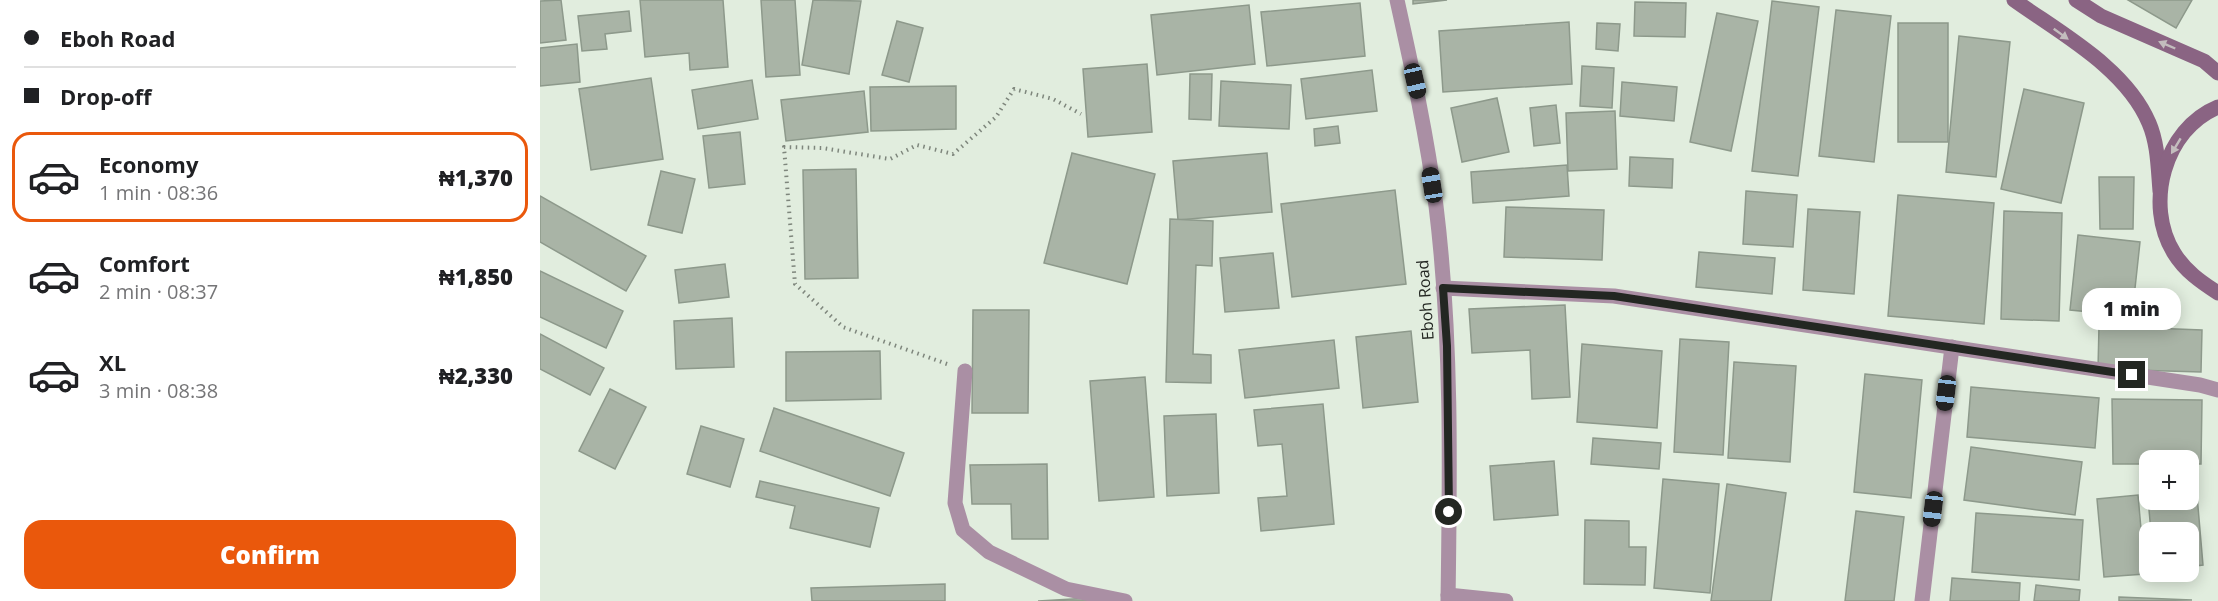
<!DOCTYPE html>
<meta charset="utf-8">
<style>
:root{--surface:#fff;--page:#f2f2f2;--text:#202124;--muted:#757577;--line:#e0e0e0;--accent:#ea580c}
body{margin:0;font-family:"Open Sans",sans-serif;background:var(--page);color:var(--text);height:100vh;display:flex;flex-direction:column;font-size:22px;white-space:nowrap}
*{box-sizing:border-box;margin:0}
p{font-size:20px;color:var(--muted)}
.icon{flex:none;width:33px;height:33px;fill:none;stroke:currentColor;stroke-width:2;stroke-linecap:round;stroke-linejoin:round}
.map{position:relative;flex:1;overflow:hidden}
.details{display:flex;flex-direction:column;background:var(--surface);width:540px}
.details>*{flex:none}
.banner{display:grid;align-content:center;height:132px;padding:0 24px;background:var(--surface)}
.buttons{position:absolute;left:1599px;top:450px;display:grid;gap:12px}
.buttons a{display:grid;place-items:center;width:60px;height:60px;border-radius:12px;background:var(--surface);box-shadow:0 3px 15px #0003;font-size:30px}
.end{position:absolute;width:27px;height:27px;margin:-14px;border:8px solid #232722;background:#fff;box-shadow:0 0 0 3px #fff}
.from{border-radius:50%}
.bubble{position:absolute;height:42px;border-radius:18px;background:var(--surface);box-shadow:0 3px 15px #0003;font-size:20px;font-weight:800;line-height:42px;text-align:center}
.car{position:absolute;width:18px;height:36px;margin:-18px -9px;border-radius:8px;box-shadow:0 0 4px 2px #0007;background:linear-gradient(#222 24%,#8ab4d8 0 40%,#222 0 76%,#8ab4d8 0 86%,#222 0)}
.banner b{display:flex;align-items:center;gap:21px;height:57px;font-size:22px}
.banner b+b{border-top:2px solid var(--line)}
.banner i{width:15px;height:15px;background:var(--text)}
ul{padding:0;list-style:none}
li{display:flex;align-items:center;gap:18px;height:90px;margin:0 12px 9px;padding:0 12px;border:3px solid transparent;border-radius:18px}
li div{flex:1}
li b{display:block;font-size:22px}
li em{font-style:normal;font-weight:800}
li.active{border-color:var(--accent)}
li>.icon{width:54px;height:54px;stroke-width:1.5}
.action{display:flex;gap:12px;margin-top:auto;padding:12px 24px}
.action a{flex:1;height:69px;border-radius:18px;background:var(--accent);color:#fff;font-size:24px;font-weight:800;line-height:69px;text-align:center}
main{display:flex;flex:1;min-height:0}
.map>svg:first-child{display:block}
.building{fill:#a9b4a6;stroke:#8d998b;stroke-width:1.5}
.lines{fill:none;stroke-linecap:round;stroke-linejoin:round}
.path{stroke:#7e867c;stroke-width:4;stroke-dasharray:1.5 4.5;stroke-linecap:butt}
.street{stroke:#aa8fa4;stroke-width:15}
.secondary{stroke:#8a6483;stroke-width:15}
.oneway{fill:#c3bdbe}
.route{stroke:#232722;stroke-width:8}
.labels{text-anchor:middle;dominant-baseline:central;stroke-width:4.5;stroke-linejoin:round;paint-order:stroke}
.street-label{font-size:16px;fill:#232722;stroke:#e1edde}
</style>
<main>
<section class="details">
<div class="banner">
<b><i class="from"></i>Eboh Road</b>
<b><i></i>Drop-off</b>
</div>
<ul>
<li class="active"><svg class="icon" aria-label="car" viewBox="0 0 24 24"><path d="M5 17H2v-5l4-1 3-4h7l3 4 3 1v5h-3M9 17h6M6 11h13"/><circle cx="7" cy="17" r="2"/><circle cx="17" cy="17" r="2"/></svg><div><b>Economy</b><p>1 min · 08:36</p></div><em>₦1,370</em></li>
<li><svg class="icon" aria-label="car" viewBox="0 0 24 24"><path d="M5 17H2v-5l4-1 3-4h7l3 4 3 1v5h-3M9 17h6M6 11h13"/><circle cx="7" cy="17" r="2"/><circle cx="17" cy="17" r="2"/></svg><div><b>Comfort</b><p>2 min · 08:37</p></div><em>₦1,850</em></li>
<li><svg class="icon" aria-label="car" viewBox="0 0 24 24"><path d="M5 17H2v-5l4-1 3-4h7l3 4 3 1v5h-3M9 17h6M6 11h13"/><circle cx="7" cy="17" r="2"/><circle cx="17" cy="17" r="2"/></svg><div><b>XL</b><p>3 min · 08:38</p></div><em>₦2,330</em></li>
</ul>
<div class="action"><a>Confirm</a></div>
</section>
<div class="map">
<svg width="1678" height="601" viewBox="0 0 1678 601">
<rect width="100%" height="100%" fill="#e1edde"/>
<g class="building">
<path d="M21 0 26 40 0 43V1Z"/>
<path d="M100 0H183L188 67 150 70 149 53 105 57Z"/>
<path d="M221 0H255L260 75 226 77Z"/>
<path d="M273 0 321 1 309 74 262 65Z"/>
<path d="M873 0H907L873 4Z"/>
<path d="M1588 0H1652L1636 28Z"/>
<path d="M1232 1 1279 7 1258 176 1212 171Z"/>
<path d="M1095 2 1146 3 1145 37 1094 36Z"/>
<path d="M820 3 825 56 727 66 721 12Z"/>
<path d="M709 5 715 64 617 75 611 15Z"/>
<path d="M1296 10 1351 16 1334 162 1279 156Z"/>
<path d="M89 11 91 31 65 34 67 49 42 51 38 16Z"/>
<path d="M1177 13 1218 21 1191 151 1150 142Z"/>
<path d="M357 21 383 28 369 82 342 75Z"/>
<path d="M1029 22 1032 84 903 92 899 31Z"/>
<path d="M1057 23 1080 24 1078 51 1056 49Z"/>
<rect x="1358" y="23" width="50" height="119"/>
<path d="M1419 36 1470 42 1456 177 1406 172Z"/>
<path d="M37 44 40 82 0 86V48Z"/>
<path d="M607 64 612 132 548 137 543 69Z"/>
<path d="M1042 66 1074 68 1072 108 1040 106Z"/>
<path d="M832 70 837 111 766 119 761 79Z"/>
<path d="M650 74H672L671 120 649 119Z"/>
<path d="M111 78 123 159 51 170 39 89Z"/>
<path d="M212 80 218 119 158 129 152 90Z"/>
<path d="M681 81 751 85 749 129 679 126Z"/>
<path d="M1082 82 1137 87 1134 121 1080 116Z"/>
<path d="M416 86V129L331 131 330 87Z"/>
<path d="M1484 89 1544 103 1521 203 1461 189Z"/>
<path d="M324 91 328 132 246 141 241 100Z"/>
<path d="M957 98 969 152 922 162 911 108Z"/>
<path d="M1016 105 1020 143 994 146 990 108Z"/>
<path d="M1075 111 1077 169 1028 171 1026 113Z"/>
<path d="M798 126 800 143 775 146 774 129Z"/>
<path d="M200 132 205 184 169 188 163 136Z"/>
<path d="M532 153 615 174 587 284 504 263Z"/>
<path d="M727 153 732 212 638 220 633 161Z"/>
<path d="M1090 157 1133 159 1132 188 1089 186Z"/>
<path d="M1027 165 1029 196 933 203 931 172Z"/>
<path d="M316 169 318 278 265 279 263 170Z"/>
<path d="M121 171 155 179 142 233 108 225Z"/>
<path d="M1559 177H1594L1593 229H1560Z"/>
<path d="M855 190 866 284 752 297 741 204Z"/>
<path d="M1206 191 1257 195 1253 247 1203 244Z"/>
<path d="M1358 195 1454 203 1444 324 1348 316Z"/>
<path d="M0 196 106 256 86 291 0 242Z"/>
<path d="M966 207 1064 210 1062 260 964 257Z"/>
<path d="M1268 209 1320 212 1314 294 1263 290Z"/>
<path d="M1464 211 1522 213 1519 321 1461 319Z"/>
<path d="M630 219 673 221 672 266 656 265 653 354 671 355V383L626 382Z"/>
<path d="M1538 235 1600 242 1592 316 1530 310Z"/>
<path d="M1159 252 1235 258 1232 294 1156 287Z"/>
<path d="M733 253 739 308 685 312 680 258Z"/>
<path d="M185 264 189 297 139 303 135 270Z"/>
<path d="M0 271 83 311 66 348 0 317Z"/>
<path d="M1025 305 1030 397 992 399 990 350 932 353 929 309Z"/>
<path d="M433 310H489L488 413H432Z"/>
<path d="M192 318 194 367 136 369 134 321Z"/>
<path d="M1559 326 1662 330 1661 372 1558 369Z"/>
<path d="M871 331 878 402 823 408 816 337Z"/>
<path d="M0 334 64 368 50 395 0 369Z"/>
<path d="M1140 339 1189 342 1183 455 1134 452Z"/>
<path d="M794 340 799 388 705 398 699 350Z"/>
<path d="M1042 344 1122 351 1117 428 1037 422Z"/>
<path d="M340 351 341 399 246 401V352Z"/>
<path d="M1194 362 1256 366 1250 462 1188 458Z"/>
<path d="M1325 374 1382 380 1371 498 1314 492Z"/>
<path d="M605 377 614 497 559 501 550 381Z"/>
<path d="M1431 387 1559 398 1555 448 1427 437Z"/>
<path d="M70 389 106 407 75 469 39 451Z"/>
<path d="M1572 399 1662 400 1661 464H1648V460H1610V464H1573Z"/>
<path d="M783 404 794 524 721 531 718 498 747 496 742 444 718 446 714 410Z"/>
<path d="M234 408 364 453 350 496 220 451Z"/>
<path d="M676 414 679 493 627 496 624 416Z"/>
<path d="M161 426 204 439 190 487 147 474Z"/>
<path d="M1053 438 1121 443 1119 469 1051 464Z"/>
<path d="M1431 447 1542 462 1535 515 1424 500Z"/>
<path d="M1014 461 1018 515 954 520 950 466Z"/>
<path d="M507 464 508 539H472L471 504H432L430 465Z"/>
<path d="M1648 472H1655L1663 565 1648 567V532H1611L1606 476H1610V500H1648Z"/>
<path d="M1123 479 1179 484 1170 593 1114 588Z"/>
<path d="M220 481 339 508 330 547 250 528 255 506 216 497Z"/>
<path d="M1187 484 1246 493 1231 601H1171Z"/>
<path d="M1598 495 1605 574 1564 577 1557 499Z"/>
<path d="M1316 511 1364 517 1354 601H1305Z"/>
<path d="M1436 513 1543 520 1539 580 1432 572Z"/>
<path d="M1045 520 1089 521V547H1106L1105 585 1044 584Z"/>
<path d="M1412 578 1480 583 1479 601H1410Z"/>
<path d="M405 584V601H272L271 588Z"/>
<path d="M1496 585 1540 590 1539 601H1494Z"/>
<path d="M1579 597 1652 600 1579 601Z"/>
<path d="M549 598V601H498Z"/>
</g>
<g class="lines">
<path class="path" d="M407 364 303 327 255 284 244 147 282 148 350 159 377 145 413 154 456 117 474 89 513 99 541 114"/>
<g class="street">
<path d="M857 0C872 68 887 136 896 206 912 336 910 470 908 601"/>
<path d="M903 288 1074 296 1660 385 1678 390"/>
<path d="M425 371 415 503 423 530 449 552 526 589 585 601"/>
<path d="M908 595 966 601"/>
<path d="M1382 601 1412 347"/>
</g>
<g class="secondary">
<path d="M1474 0C1520 33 1586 68 1609 123 1618 144 1618 168 1620 191"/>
<path d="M1536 0 1561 16 1664 61 1678 73"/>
<path d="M1678 107C1624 129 1604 205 1634 253 1645 271 1661 282 1678 293"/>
</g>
</g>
<defs><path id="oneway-solid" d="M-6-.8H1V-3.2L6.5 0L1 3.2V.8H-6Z" transform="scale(1.5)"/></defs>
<g class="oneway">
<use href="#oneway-solid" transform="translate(1521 34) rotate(36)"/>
<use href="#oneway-solid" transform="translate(1627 45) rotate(-157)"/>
<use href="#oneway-solid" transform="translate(1636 146) rotate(121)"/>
</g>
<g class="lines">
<path class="route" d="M909 512 907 346 903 288 1074 296 1592 375"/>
</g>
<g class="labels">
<g class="street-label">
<text transform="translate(885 300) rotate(-94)">Eboh Road</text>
</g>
</g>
</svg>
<div class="buttons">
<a>+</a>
<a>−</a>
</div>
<i class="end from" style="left:909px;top:512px"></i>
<i class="end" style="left:1592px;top:375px"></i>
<div class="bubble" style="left:1542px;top:288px;width:99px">1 min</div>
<i class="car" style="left:875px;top:81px;rotate:167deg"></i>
<i class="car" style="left:892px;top:185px;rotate:351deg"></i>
<i class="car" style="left:1406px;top:393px;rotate:187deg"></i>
<i class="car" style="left:1393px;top:509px;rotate:187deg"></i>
</div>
</main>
